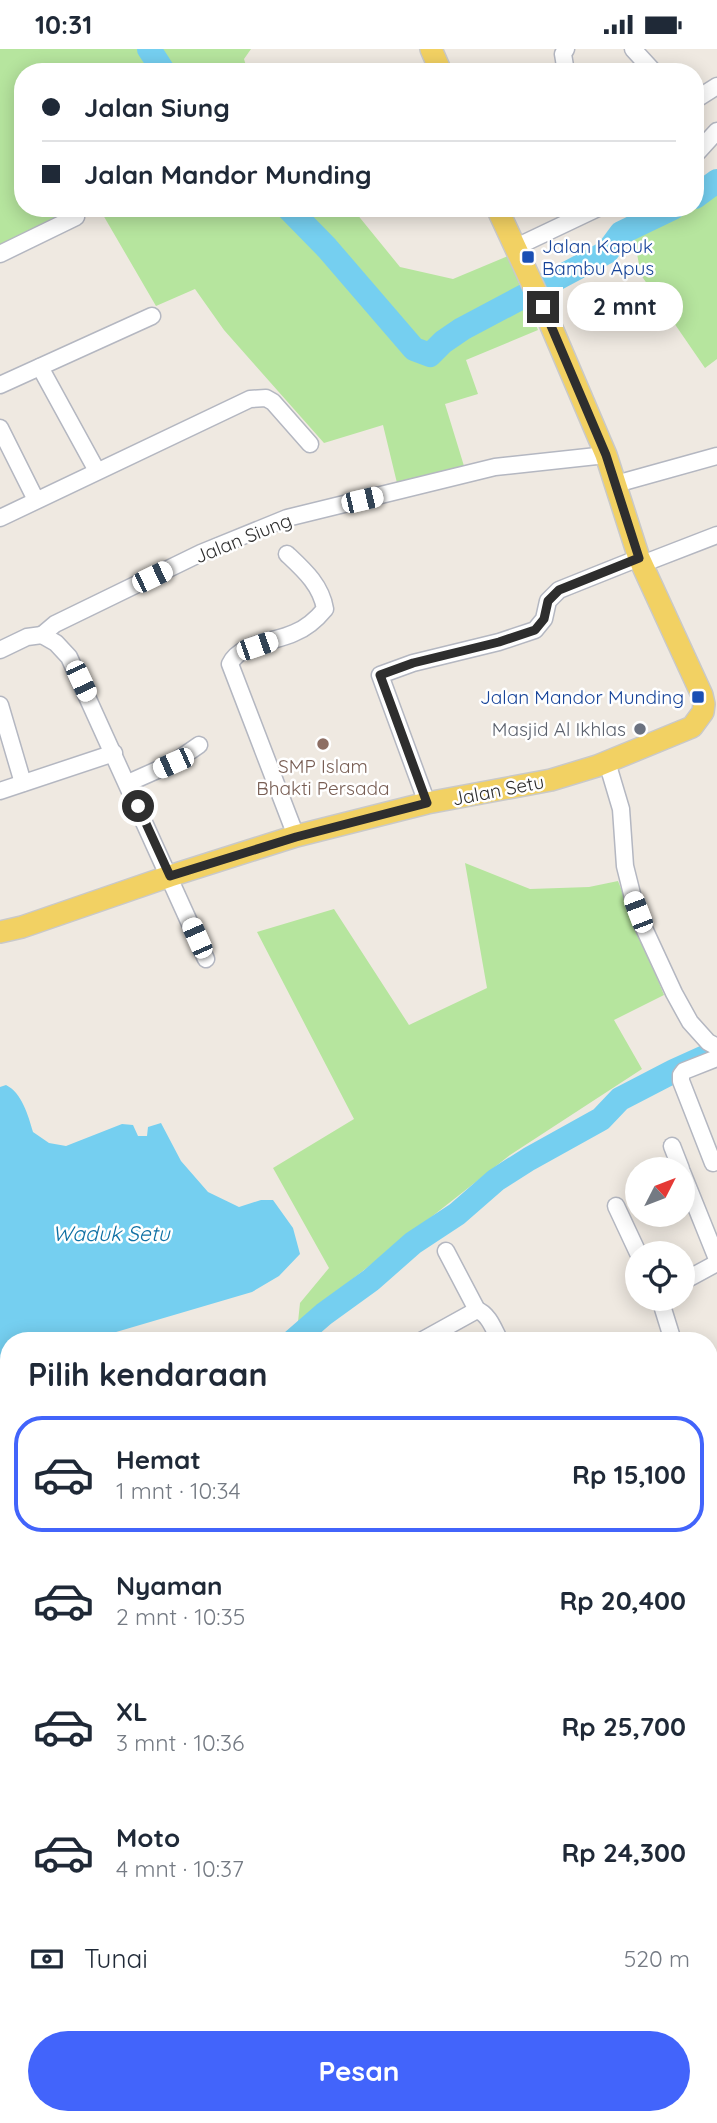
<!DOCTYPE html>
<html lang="id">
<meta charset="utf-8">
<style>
:root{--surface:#fff;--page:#f6f6f7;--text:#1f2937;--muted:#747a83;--line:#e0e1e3;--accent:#4264fb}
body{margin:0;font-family:Quicksand,sans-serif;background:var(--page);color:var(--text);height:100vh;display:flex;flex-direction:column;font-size:26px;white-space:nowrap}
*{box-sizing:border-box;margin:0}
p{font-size:23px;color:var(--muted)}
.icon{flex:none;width:38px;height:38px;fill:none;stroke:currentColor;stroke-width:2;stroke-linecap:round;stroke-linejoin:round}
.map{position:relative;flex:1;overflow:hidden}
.details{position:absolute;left:0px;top:1283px;width:718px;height:793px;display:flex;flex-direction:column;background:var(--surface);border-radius:28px 28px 0 0;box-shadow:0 4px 18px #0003}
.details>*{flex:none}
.top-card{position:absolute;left:14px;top:14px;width:690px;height:154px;border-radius:28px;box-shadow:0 4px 18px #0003;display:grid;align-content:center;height:154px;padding:0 28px;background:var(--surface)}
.needle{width:46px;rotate:48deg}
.controls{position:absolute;left:625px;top:1108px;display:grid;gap:14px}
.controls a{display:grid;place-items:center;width:70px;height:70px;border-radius:50%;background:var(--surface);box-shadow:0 4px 18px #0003;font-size:35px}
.end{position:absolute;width:32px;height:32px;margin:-16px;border:9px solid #2e2e2e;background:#fff;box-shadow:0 0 0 4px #fff}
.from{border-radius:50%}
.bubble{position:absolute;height:49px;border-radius:24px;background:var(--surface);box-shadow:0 4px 18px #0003;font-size:23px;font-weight:800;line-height:49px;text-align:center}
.car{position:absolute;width:21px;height:42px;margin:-21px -10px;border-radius:9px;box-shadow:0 0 5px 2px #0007;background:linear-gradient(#fff 24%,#345 0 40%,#fff 0 76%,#345 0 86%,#fff 0)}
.top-card b{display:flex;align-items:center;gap:24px;height:66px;font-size:26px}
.top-card b+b{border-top:2px solid var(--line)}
.top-card i{width:18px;height:18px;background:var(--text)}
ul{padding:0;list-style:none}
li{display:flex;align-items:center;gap:21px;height:116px;margin:0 14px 10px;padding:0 14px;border:4px solid transparent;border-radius:28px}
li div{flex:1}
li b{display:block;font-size:26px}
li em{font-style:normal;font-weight:800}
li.selected{border-color:var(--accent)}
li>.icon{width:63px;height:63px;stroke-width:1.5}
h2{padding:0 28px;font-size:32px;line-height:84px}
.pay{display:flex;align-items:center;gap:18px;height:77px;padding:0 28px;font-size:26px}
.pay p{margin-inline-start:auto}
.action{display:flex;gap:14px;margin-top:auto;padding:14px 28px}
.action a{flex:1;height:80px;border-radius:42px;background:var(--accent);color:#fff;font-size:28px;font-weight:800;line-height:80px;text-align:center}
.status{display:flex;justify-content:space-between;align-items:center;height:49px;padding:0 35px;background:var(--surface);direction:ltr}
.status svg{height:19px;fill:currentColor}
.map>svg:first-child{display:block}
.education{fill:#f0e6d1}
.green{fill:#b6e59e}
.cemetery{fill:#c8d9b8}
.pitch{fill:#c9ec9a}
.water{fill:#75cff0}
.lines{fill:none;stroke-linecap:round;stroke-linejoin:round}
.river{stroke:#75cff0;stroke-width:24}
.minor-casing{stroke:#b4b7c1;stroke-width:19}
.major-casing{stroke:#c9c9c9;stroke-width:24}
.highway-casing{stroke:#c9c9c9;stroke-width:28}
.minor{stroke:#fff;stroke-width:16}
.major{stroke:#f2d163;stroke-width:21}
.highway{stroke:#ffa35c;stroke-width:24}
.route{stroke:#2e2e2e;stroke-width:9}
.transit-dot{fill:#1a4fb4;stroke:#fff;stroke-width:2.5}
.worship-dot{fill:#6b7280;stroke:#fff;stroke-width:2.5}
.education-dot{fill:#8d6e63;stroke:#fff;stroke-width:2.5}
.labels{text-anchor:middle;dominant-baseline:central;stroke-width:5;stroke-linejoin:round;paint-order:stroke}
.transit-label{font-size:19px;fill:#164399;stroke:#fff;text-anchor:start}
.street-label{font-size:19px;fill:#2e2e2e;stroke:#fff}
.worship-label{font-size:19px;fill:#5b616d;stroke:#fff;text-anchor:end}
.education-label{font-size:19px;fill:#785e54;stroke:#fff}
.water-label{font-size:21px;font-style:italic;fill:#0d6fa3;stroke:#fff}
</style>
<div class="status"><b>10:31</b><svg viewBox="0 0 49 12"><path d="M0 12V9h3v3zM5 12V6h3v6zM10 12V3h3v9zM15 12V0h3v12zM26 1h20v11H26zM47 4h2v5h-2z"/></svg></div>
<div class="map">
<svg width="717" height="2074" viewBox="0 0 717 2074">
<rect width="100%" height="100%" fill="#efe9e1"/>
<g class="education">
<path d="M354 2067H424L430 2074H344Z"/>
<path d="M455 2067H509L513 2070 516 2067H587L595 2074H445Z"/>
</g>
<g class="green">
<path d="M0 0H251L244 10 248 23H23V159H73L0 196Z"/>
<path d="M717 129V310L705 319 641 226 634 189 680 165 686 159H695V150Z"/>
<path d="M99 159H352L400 218 453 230 508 207 538 281 466 311 478 345 445 355 464 417 397 434 383 376 324 394 224 281 195 240 156 257Z"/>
<path d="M465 814 530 840 589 838 618 832 664 946 614 971 642 1020 510 1106 298 1273 300 1254 329 1219 273 1119 354 1070 257 883 334 860 409 976 487 939Z"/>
</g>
<path class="cemetery" d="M0 1613 9 1622V1803L1 1809Z"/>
<path class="pitch" d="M9 1824V1995L0 2001V1830Z"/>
<path class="water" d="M6 1036C22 1044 28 1066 33 1083L49 1094 66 1097 122 1075 133 1076 138 1087H147L148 1078 161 1074 181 1112 208 1143 239 1158 261 1151H273L293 1179 300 1205 279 1227 252 1243 89 1291 9 1292V1334L0 1339V1038Z"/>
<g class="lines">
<g class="river">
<path d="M149 0 164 23"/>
<path d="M695 148 717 132"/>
<path d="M288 159 327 199 414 300 430 306 443 293 462 280 607 203 621 184 673 159"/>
<path d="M293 1292 324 1265 371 1231 413 1194 457 1165 496 1131 529 1110 601 1070 620 1050 674 1022 705 1008"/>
<path d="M0 1390 9 1386"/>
</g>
<g class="minor-casing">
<g id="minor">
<path d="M566 0 563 5 566 23"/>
<path d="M633 0 654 23"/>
<path d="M695 51 717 37"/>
<path d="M695 106 717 82"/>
<path d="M516 198 598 159"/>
<path d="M0 205 76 168"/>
<path d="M40 318 97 422"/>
<path d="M0 336 152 267"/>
<path d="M0 379 36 451"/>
<path d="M616 435 717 407"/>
<path d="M0 469 250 350 266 349 273 353 310 395"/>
<path d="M287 505C304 521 321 536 325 560 316 571 307 579 294 584 275 593 240 594 230 615L296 787"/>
<path d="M642 515 717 486"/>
<path d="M42 586 55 575 201 504 287 469 495 418 606 406"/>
<path d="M42 586 56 594 69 608 206 910"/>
<path d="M0 601 27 588 42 586"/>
<path d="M0 656 23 734"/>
<path d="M607 713 621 760 625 817 633 849 643 877 674 944 690 973 708 993 717 998"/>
<path d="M128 734 173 714 199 696"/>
<path d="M0 742 114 704"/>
<path d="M427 754 380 626 413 614 499 593 535 581 544 570 548 552 559 541 639 509"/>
<path d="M672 1097 681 1120"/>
<path d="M713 1114 681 1032V1026L684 1022 717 1009"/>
<path d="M682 1123 717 1210"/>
<path d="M616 1157 638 1204"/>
<path d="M446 1202 477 1261"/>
<path d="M682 1233 717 1214"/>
<path d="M660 1250 673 1292"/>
<path d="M421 1292 477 1261C489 1265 494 1281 500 1292"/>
<path d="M709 1384 717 1401"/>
<path d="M0 1600 9 1608"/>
<path d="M709 1621 717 1617"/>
<path d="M709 1885 717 1891"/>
<path d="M0 2008 9 2002"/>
<path d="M709 2014 711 2015"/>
<path d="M172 2074 188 2067"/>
</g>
</g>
<g class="major-casing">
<g id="major">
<path d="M431 0 441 23"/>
<path d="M0 883 22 878 170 827 296 787 427 754 551 731 597 717 692 678 703 663 704 655 702 646 639 509 606 406 543 258 497 159"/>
</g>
</g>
<g class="highway-casing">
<g id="highway">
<path d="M0 1496 9 1504"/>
<path d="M0 1536 9 1544"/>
<path d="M709 2044 717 2050"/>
<path d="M599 2067 607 2074"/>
<path d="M634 2067 643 2074"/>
<path d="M687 2067 697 2074"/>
</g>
</g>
<use href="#minor" class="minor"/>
<use href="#major" class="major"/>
<use href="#highway" class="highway"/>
</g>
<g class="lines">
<path class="route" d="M138 757 170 827 296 788 427 754 380 626 413 614 499 593 535 581 544 570 548 552 559 541 639 509 606 406 543 258"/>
</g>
<g class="transit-dot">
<rect x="521" y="201" width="14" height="14" rx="3.5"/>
<rect x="691" y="641" width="14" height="14" rx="3.5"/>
</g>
<circle class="worship-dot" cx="640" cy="680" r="7"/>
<circle class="education-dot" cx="323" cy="695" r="7"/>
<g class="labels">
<g class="transit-label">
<text x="542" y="197">Jalan Kapuk<tspan x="542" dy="22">Bambu Apus</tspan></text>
<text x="684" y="648" text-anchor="end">Jalan Mandor Munding</text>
</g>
<g class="street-label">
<text transform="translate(243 489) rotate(-22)">Jalan Siung</text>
<text transform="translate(498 741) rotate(-11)">Jalan Setu</text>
</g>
<g class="worship-label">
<text x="626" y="680">Masjid Al Ikhlas</text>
</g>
<g class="education-label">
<text x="323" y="717">SMP Islam<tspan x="323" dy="22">Bhakti Persada</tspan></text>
</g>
<g class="water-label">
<text x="111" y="1184">Waduk Setu</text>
</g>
</g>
</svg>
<div class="controls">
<a><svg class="needle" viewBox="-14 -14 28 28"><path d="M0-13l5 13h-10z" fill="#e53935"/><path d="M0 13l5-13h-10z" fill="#747a83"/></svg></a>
<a><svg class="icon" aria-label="locate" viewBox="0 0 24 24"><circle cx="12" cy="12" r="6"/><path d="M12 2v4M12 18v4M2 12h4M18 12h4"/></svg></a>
</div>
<i class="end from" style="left:138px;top:757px"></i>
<i class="end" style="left:543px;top:258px"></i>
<div class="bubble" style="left:567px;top:233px;width:116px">2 mnt</div>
<i class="car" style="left:362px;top:451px;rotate:77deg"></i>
<i class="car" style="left:152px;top:528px;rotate:64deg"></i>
<i class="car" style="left:257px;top:597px;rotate:71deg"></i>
<i class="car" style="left:81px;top:632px;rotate:155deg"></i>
<i class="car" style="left:173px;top:714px;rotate:246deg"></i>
<i class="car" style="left:638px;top:863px;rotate:339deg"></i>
<i class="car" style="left:197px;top:889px;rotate:336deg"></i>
<div class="top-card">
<b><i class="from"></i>Jalan Siung</b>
<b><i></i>Jalan Mandor Munding</b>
</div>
<section class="details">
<h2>Pilih kendaraan</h2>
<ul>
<li class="selected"><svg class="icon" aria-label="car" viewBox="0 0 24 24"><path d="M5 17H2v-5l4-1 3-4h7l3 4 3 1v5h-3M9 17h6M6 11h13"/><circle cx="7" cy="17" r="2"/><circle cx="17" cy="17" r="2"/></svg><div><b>Hemat</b><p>1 mnt · 10:34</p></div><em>Rp 15,100</em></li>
<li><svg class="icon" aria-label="car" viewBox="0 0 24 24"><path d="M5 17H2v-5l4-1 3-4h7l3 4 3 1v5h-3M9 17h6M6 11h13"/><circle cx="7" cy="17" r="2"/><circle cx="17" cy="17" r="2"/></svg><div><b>Nyaman</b><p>2 mnt · 10:35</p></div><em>Rp 20,400</em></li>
<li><svg class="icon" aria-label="car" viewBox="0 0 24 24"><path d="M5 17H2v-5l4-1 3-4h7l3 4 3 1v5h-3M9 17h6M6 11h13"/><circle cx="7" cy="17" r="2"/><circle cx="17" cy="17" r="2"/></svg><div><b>XL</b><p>3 mnt · 10:36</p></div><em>Rp 25,700</em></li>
<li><svg class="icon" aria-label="car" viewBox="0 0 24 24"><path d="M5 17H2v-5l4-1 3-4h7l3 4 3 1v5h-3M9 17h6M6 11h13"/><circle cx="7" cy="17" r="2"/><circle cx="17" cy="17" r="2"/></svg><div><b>Moto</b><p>4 mnt · 10:37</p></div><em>Rp 24,300</em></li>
</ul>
<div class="pay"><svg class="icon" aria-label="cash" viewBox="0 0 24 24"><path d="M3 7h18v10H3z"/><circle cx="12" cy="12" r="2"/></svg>Tunai<p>520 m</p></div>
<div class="action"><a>Pesan</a></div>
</section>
</div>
